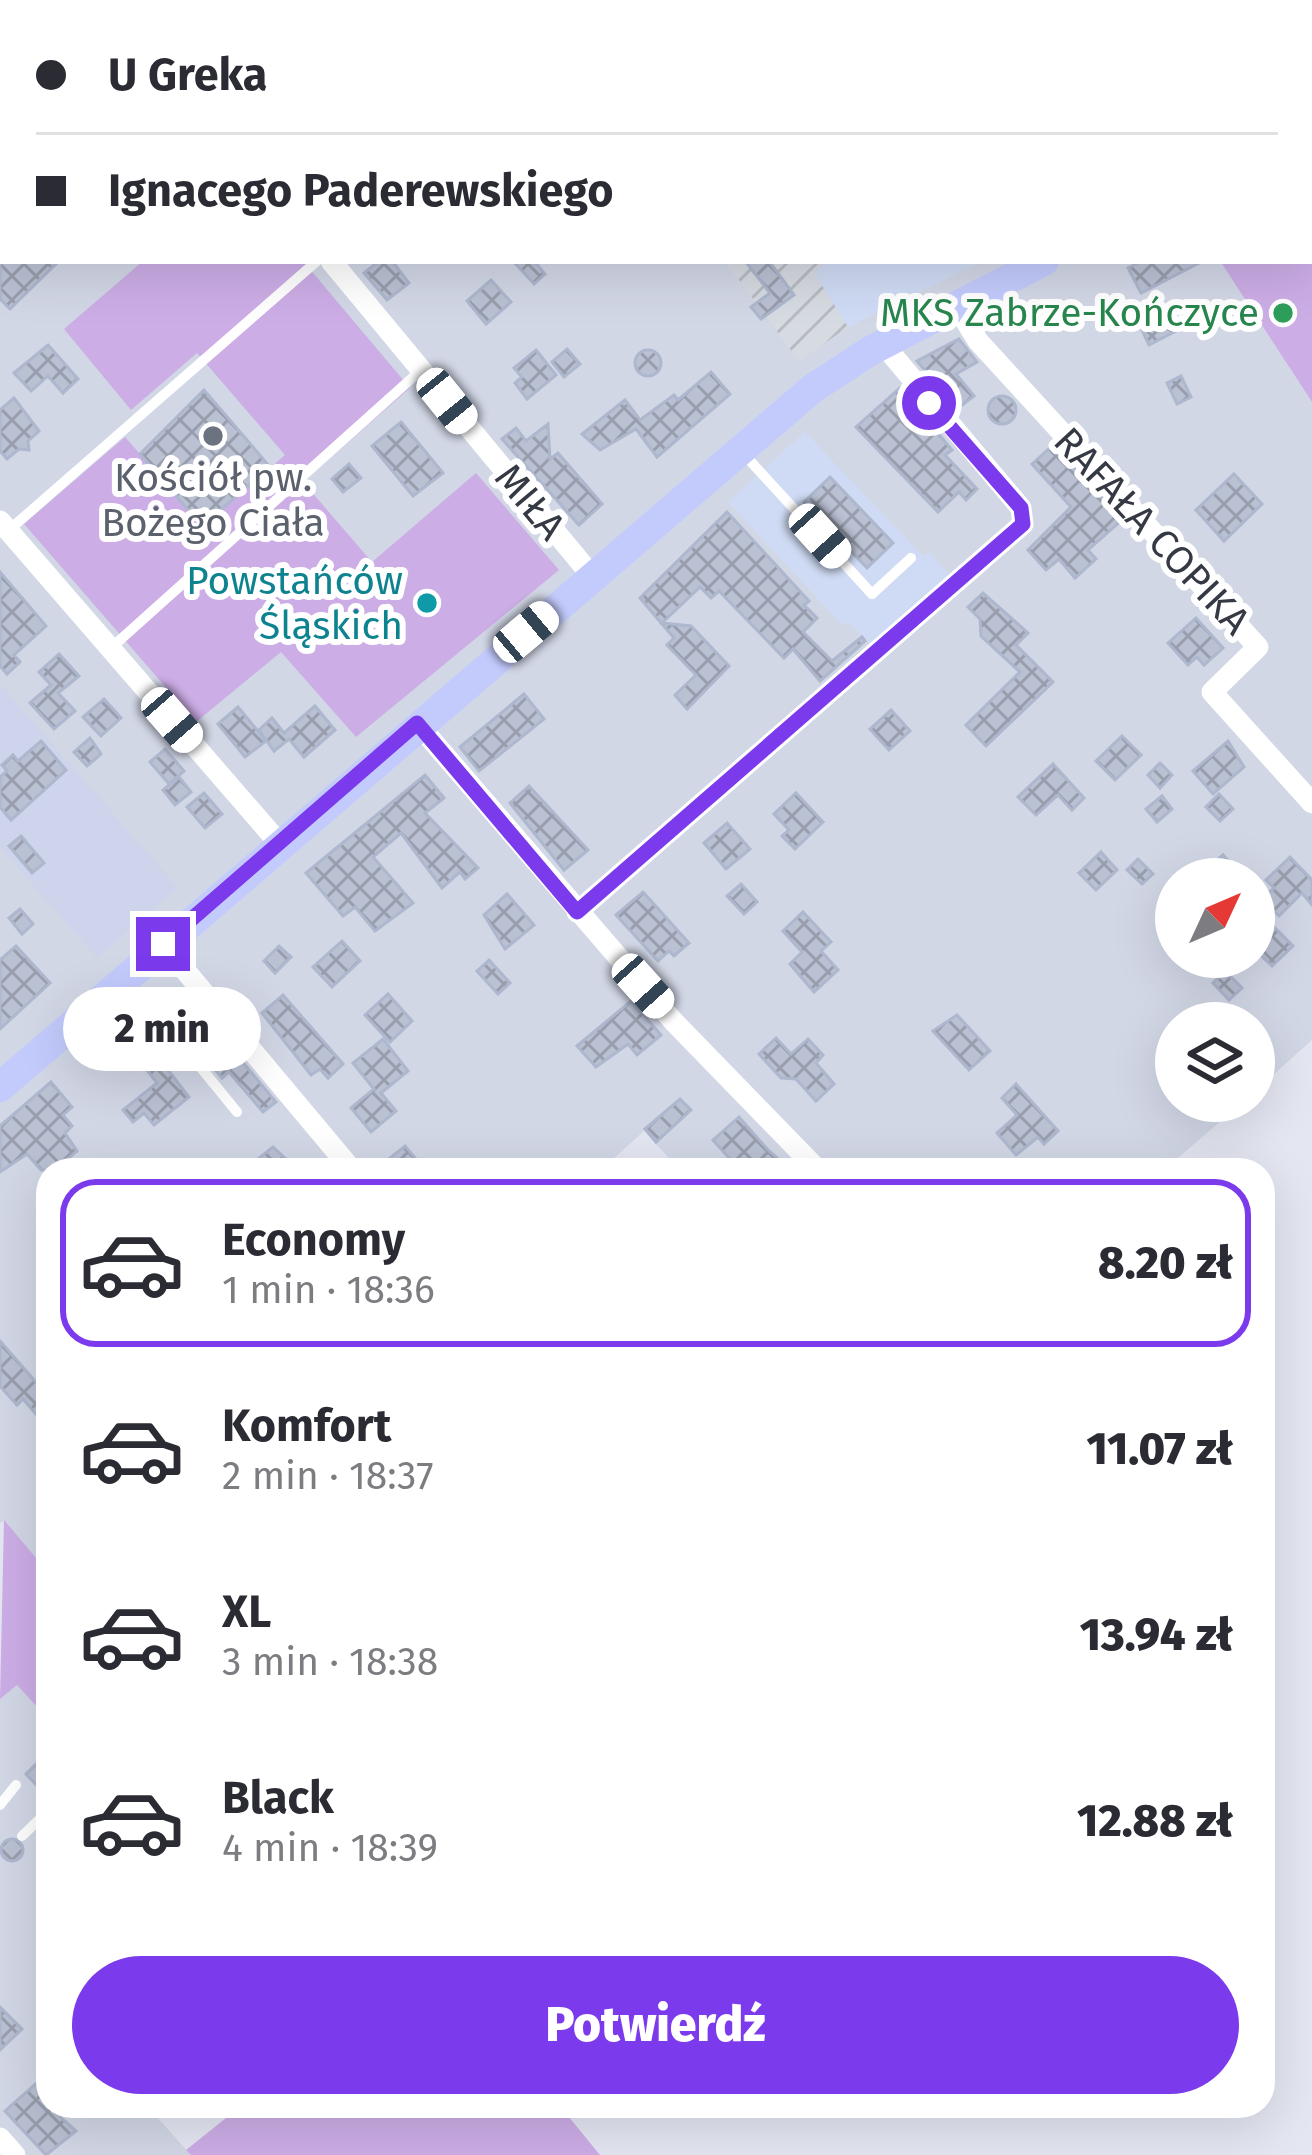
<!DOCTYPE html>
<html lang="pl">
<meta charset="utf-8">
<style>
:root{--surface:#fff;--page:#f2f2f3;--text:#2b2b33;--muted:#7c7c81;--line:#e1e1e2;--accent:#7c3aed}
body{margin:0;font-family:"Fira Sans",sans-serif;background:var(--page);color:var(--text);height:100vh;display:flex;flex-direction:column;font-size:45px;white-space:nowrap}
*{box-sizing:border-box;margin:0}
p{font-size:39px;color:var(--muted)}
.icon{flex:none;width:66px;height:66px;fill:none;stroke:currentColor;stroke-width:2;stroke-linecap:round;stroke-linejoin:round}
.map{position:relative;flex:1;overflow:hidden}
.details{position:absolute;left:36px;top:1158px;width:1239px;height:960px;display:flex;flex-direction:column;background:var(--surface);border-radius:36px;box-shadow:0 12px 48px #0002}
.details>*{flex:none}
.hud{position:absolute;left:0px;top:0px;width:1314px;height:264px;box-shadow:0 12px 48px #0002;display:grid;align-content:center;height:264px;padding:0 36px;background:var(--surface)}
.needle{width:78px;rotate:46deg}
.fabs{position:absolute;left:1155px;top:858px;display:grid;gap:24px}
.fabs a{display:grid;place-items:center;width:120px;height:120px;border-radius:50%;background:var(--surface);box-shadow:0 12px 48px #0002;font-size:60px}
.end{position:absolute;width:54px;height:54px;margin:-27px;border:15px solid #7c3aed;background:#fff;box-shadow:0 0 0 6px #fff}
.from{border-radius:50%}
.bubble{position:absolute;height:84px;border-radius:42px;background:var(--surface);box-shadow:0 12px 48px #0002;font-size:39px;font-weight:800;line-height:84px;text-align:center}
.car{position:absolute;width:36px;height:72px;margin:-36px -18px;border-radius:15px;box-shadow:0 0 9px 3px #0007;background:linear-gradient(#fff 24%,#345 0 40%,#fff 0 76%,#345 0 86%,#fff 0)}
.hud b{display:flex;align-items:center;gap:42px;height:114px;font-size:45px}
.hud b+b{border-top:3px solid var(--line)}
.hud i{width:30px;height:30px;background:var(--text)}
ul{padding:21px 0 0;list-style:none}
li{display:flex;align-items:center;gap:36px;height:168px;margin:0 24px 18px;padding:0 12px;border:6px solid transparent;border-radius:36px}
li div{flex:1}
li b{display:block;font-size:45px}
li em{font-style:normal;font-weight:800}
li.current{border-color:var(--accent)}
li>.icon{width:108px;height:108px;stroke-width:1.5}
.action{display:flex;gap:24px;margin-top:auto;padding:24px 36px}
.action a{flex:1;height:138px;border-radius:72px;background:var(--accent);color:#fff;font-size:48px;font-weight:800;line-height:138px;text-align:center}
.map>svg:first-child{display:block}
.residential{fill:#d2d7e6;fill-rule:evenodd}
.commercial{fill:#cfdbf4}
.industrial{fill:url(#industrial-furrows)}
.education{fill:#ced4eb}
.green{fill:#ccade6}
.building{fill:url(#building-cross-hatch);stroke:#adb7ce;stroke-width:3}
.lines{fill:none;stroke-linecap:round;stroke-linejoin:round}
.service{stroke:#fff;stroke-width:10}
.minor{stroke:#fff;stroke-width:21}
.secondary{stroke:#c3cbfd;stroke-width:30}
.route{stroke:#7c3aed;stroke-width:15}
.leisure-dot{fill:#2e9e5b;stroke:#fff;stroke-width:4.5}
.worship-dot{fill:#6b7280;stroke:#fff;stroke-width:4.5}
.culture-dot{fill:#0f9aa8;stroke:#fff;stroke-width:4.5}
.labels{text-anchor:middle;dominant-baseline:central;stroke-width:12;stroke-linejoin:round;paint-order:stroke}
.leisure-label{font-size:39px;fill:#27864d;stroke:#fff;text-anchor:end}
.worship-label{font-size:39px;fill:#5b616d;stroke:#fff}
.street-label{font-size:39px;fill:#343944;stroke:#fff}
.culture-label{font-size:39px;fill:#0d838f;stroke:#fff;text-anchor:end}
</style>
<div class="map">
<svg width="1312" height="2155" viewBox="0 0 1312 2155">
<defs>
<pattern id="industrial-furrows" width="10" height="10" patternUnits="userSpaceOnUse" patternTransform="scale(3)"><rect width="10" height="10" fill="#d6dae1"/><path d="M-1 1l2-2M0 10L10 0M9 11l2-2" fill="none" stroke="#b8bcc2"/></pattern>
<pattern id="building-cross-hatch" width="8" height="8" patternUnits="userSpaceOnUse" patternTransform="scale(3)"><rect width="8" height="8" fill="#bac1d3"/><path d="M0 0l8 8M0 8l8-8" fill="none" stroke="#989ead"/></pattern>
</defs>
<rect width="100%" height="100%" fill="#e4e7f2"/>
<g class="residential">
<path d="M0 0 514 3H3V261H725L800 361 830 261H1220L1312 402V1040L1254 1092V1023H1176V1101H1244L1164 1170H680L644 1131 601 1170H48V1561L43 1566 4 1521 0 1523ZM1176 879H1254V957H1176Z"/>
<path d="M1166 0H1312V159L1311 3Z"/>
<path d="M16 1684 48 1719V2106H147L191 2155H0V1699Z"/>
</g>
<g class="commercial">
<path d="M830 261H983L848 327 812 270Z"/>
<path d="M805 432 923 556 929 552 949 574 870 644 849 622 843 626 728 502Z"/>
</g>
<g class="industrial">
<path d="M512 0H1074L514 3Z"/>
<path d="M725 261H830L813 271 848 327 799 361Z"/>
</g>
<path class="education" d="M0 684 178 888 97 958 0 847Z"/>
<g class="green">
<path d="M1312 159V402L1220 261H1311Z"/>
<path d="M143 261H303L410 388 303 482 372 562 476 473 559 570 356 737 281 652 196 722 24 524 125 437 203 526 285 455 197 353 131 410 64 329Z"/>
<path d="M4 1520 42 1565 48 1561V1719L17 1685 0 1699Z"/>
<path d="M241 2106H560L600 2155H191L186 2150Z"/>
</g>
<g class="building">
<path d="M0 261H59L10 309 0 299Z"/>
<path d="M379 261H392L409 283 387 300 364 273Z"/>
<path d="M513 261H534L545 274 534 284Z"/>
<path d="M745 261H769L794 295 761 319 751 307 770 293Z"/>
<path d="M1142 261H1203L1141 293 1128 268Z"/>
<path d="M491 280 511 302 486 324 467 301Z"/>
<path d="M1171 313 1180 329 1149 345 1141 328Z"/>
<path d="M959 339 977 362 956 374 974 396 957 409 917 361Z"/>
<path d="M48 345 78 379 63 393 48 376 31 391 14 373Z"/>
<path d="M567 349 580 364 564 377 552 362Z"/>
<path d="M536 350 556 375 527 399 515 383 522 377 514 368Z"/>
<circle cx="648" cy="363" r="13"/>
<path d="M711 372 730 394 657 457 636 429 600 450 582 434 625 400 640 420 674 395 678 400Z"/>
<path d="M1181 376 1191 397 1177 404 1167 383Z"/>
<path d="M900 388 952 450 945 455 977 489 966 500 959 492 938 512 856 427Z"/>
<path d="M204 390 270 467 202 526 140 454Z"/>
<circle cx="1002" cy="410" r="14"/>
<path d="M14 398 39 431 28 441 29 450 19 449 7 459 0 451V410Z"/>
<path d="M401 422 443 473 413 496 372 446Z"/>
<path d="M548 424 550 459 558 453 602 504 579 525 502 439 516 428 526 441Z"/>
<path d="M1053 445 1122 520 1088 550 1096 559 1075 578 1059 559 1046 570 1028 550 1071 507 1032 464Z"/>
<path d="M349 464 361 478 343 492 332 479Z"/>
<path d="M1234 474 1262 504 1224 541 1196 510Z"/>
<path d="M830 477 893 543 867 568 804 502Z"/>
<path d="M727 512 809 601 804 605 817 618 803 632 832 661 862 637 865 641 820 681 793 649 784 658 719 591 711 598 700 587 662 623 691 626 729 666 687 709 675 695 696 675 667 645 674 638 640 598Z"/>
<path d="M0 572 46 626 14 655 20 662 7 674 0 666Z"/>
<path d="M983 593 1028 633 1016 645 1053 682 986 746 966 725 1020 672 981 636 980 619 968 607Z"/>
<path d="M1196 618 1223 648 1204 665 1197 657 1188 665 1168 643Z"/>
<path d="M59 654 79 676 58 693 75 711 54 729 30 703 51 685 39 672Z"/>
<path d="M524 694 544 719 479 771 460 747Z"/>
<path d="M104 699 121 718 101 736 83 717Z"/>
<path d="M315 706 335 730 304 757 289 739 274 751 259 730 272 718 284 733Z"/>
<path d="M238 707 266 741 245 757 218 724Z"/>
<path d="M891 710 910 731 889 750 870 729Z"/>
<path d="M1122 736 1141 755 1115 780 1096 761Z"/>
<path d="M90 738 101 754 87 766 74 752Z"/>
<path d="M41 741 66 770 11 820 0 807V777L7 771 2 765 13 755 18 761Z"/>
<path d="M1228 741 1244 767 1213 794 1193 771Z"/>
<path d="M165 749 184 771 169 784 150 762Z"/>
<path d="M1160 763 1172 775 1160 788 1148 775Z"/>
<path d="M1053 764 1084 798 1072 810 1058 795 1036 815 1018 797Z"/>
<path d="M425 775 444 798 425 813 478 868 465 879 460 872 442 888 401 833 373 857 413 903 375 931 355 907 343 916 306 873Z"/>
<path d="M179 777 191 792 175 805 163 790Z"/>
<path d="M529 786 588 850 564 870 510 803Z"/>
<path d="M204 793 222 814 205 828 187 807Z"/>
<path d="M796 793 823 822 795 849 782 836 789 830 774 814Z"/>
<path d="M1219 794 1233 809 1220 821 1206 807Z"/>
<path d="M1162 796 1172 809 1157 822 1146 809Z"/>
<path d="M727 823 750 849 726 869 704 843Z"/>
<path d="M21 836 44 863 32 873 9 846Z"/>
<path d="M1101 852 1117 870 1096 890 1079 873Z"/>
<path d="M1223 855 1244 879H1196Z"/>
<path d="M1290 857 1312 880V905L1302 893 1279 916 1262 899 1274 888 1266 880Z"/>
<path d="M1138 859 1153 874 1142 884 1127 870Z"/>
<path d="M741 884 757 902 744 914 727 896Z"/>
<path d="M643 892 689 943 674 956 669 951 658 961 616 915Z"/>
<path d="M507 894 534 925 505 949 484 915Z"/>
<path d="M20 909 33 924 22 934 9 918Z"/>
<path d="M803 912 831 942 821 951 838 970 814 992 790 964 802 952 783 931Z"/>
<path d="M1271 924 1293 946 1272 966 1254 949 1262 941 1257 937Z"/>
<path d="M342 941 360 961 332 987 313 967Z"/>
<path d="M16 946 50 983 0 1029V960Z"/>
<path d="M279 946 291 957 275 973 264 961Z"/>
<path d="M489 960 510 983 498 994 477 971Z"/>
<path d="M1225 971 1242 988 1229 1000 1213 983Z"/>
<path d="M388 994 412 1021 390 1042 365 1015Z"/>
<path d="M283 995 343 1064 328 1078 320 1069 311 1075 262 1013Z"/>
<path d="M631 1001 661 1035 637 1055 628 1044 596 1067 577 1046Z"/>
<path d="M957 1015 990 1051 969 1070 933 1031Z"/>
<path d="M219 1034 276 1102 263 1112 229 1072 222 1078 204 1056Z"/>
<path d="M776 1038 791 1054 808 1039 823 1055 816 1063 834 1084 816 1101 796 1079 781 1078 759 1054Z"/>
<path d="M383 1039 408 1071 381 1093 396 1111 371 1132 351 1108 374 1089 353 1063Z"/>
<path d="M150 1047 189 1097 154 1125 144 1113 133 1122 123 1110 157 1083 137 1057Z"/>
<path d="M51 1082 72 1107 63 1115 72 1126 65 1133 77 1151 64 1162 70 1170H41L27 1154 0 1172V1126Z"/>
<path d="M1016 1084 1058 1131 1044 1144 1038 1137 1016 1155 997 1133 1017 1115 1002 1098Z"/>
<path d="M680 1099 691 1110 656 1142 645 1129Z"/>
<path d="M739 1117 768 1150 791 1170H740L713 1140Z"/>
<path d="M405 1146 425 1170H375Z"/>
<path d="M273 1147 298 1170H244Z"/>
<path d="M0 1341 48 1396V1428L23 1399 17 1405 0 1386Z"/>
<path d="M39 1761 48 1771V1797L26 1774Z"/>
<circle cx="12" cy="1850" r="11"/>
<path d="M0 2007 22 2029 0 2050Z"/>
<path d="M48 2073V2106L76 2131 46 2155 5 2111Z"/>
</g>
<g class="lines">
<g class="service">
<path d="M1311 195 1312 194"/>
<path d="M742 452 872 594 911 558"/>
<path d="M9 530 317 261"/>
<path d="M111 648 421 370"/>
<path d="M223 1015 184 1047 237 1112"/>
<path d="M0 1805 16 1785"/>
<path d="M22 1836 48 1811"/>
</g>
<g class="minor">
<path d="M115 0 118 3"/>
<path d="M235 3 239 0"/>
<path d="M0 190 3 187"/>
<path d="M331 261 592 576"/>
<path d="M956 306 978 341 1258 647 1212 692 1312 803"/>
<path d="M0 521 279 843"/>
<path d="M417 723 674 1022 818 1170"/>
<path d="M577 912 1023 524 1021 508 883 344"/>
<path d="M163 944 352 1170"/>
<path d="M0 2138 15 2155"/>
</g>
<g class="secondary">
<path d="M1311 124H1312"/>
<path d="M0 1087 812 389 870 351 1044 261"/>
</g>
</g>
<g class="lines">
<path class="route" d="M163 944 417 723 577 912 1023 524 1021 508 929 403"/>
</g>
<circle class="leisure-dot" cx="1283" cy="313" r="12"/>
<circle class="worship-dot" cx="213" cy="436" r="12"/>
<circle class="culture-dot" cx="427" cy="603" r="12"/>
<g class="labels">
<g class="leisure-label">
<text x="1259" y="313">MKS Zabrze-Kończyce</text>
</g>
<g class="worship-label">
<text x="213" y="478">Kościół pw.<tspan x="213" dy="45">Bożego Ciała</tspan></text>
</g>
<g class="street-label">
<text transform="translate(530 502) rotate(50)">MIŁA</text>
<text transform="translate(1152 531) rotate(47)">RAFAŁA COPIKA</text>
</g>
<g class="culture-label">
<text x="403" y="581">Powstańców<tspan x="403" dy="45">Śląskich</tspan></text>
</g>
</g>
</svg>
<div class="fabs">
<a><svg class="needle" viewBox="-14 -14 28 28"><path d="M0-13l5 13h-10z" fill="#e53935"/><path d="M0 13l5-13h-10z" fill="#7c7c81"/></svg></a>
<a><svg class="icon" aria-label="layers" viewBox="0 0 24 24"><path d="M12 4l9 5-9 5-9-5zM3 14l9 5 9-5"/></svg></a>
</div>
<i class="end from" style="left:929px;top:403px"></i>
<i class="end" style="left:163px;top:944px"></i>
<div class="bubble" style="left:63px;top:987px;width:198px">2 min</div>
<i class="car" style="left:447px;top:401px;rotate:141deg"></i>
<i class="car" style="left:820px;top:536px;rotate:138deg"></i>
<i class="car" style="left:526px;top:632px;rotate:50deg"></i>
<i class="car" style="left:172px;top:720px;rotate:139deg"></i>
<i class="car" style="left:643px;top:986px;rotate:138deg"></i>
<div class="hud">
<b><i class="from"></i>U Greka</b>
<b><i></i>Ignacego Paderewskiego</b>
</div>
<section class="details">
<ul>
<li class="current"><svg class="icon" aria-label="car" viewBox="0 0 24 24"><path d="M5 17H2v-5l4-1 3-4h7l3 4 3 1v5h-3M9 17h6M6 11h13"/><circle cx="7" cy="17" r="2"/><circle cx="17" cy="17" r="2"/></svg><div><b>Economy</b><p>1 min · 18:36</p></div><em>8.20 zł</em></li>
<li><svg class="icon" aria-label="car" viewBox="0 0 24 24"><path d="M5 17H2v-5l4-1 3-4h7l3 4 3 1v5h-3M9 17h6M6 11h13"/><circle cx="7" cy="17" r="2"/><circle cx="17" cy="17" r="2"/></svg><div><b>Komfort</b><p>2 min · 18:37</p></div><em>11.07 zł</em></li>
<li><svg class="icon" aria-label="car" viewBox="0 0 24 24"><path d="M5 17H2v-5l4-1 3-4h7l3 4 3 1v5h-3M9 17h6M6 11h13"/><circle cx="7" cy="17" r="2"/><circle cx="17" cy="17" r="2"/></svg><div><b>XL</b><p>3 min · 18:38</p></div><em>13.94 zł</em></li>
<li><svg class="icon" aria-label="car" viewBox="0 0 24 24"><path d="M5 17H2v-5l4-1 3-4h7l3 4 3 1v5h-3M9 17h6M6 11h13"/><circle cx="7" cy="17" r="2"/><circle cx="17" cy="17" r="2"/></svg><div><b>Black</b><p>4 min · 18:39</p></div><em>12.88 zł</em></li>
</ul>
<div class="action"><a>Potwierdź</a></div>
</section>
</div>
